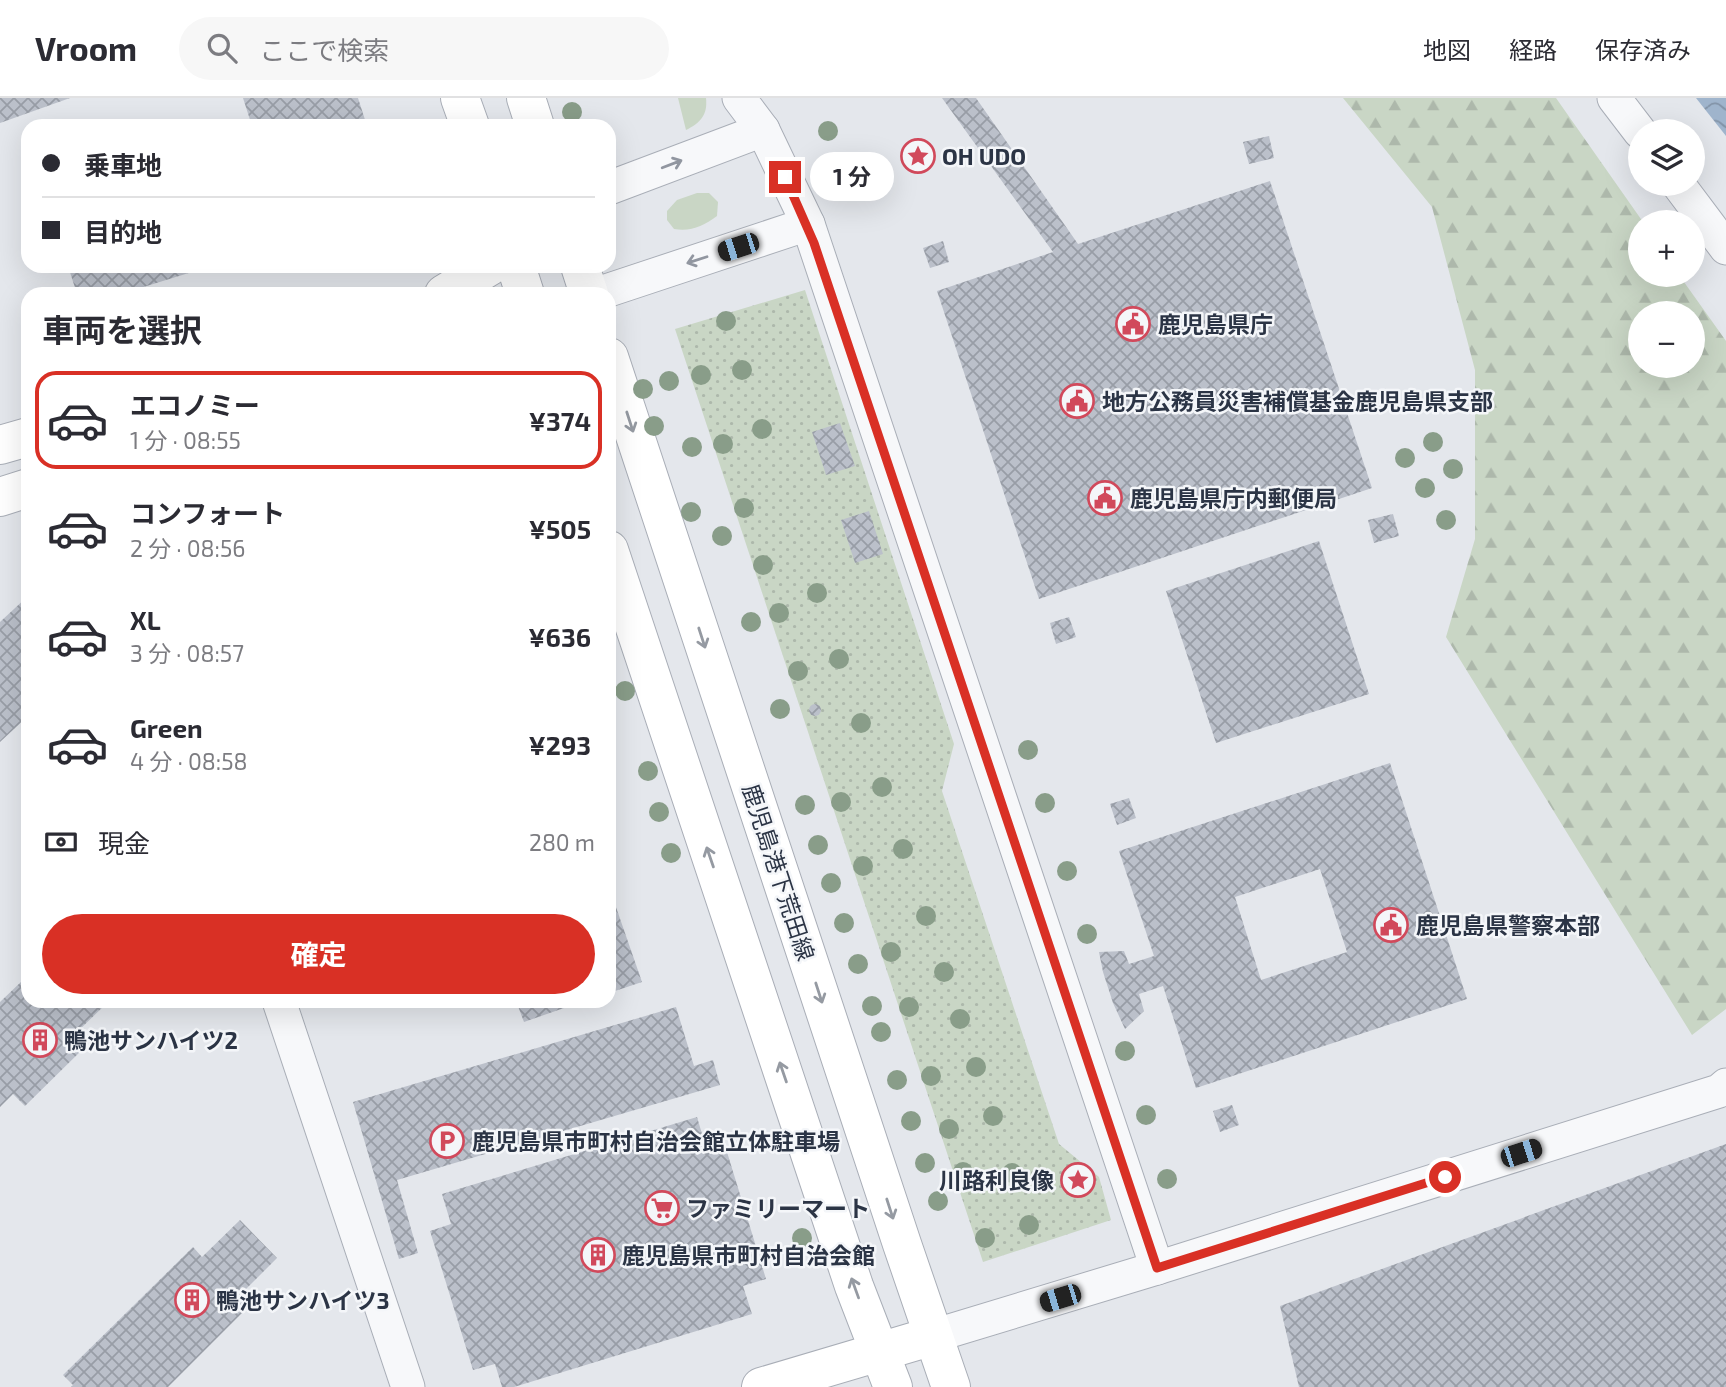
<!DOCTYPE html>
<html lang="ja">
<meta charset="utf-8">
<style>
:root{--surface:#fff;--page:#f7f7f7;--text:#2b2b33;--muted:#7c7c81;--line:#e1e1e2;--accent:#d93025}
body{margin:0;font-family:"Exo 2","Noto Sans JP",sans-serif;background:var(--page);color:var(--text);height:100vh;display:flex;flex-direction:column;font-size:26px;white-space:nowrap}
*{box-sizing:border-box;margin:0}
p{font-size:23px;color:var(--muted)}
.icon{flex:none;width:38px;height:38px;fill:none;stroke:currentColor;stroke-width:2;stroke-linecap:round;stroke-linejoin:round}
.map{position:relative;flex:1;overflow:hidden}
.details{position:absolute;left:21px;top:189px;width:595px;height:721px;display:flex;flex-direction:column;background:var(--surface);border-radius:21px;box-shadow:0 7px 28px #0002}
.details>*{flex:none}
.guide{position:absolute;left:21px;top:21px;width:595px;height:154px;border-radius:21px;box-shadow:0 7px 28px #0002;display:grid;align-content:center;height:154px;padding:0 21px;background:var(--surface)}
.controls{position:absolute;left:1628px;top:21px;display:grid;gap:14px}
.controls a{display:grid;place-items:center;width:77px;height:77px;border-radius:50%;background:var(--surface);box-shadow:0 7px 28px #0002;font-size:35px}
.end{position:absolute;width:32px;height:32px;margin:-16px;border:9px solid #d93025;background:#fff;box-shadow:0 0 0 4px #fff}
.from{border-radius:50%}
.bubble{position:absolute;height:49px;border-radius:24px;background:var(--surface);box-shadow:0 7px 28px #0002;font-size:23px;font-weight:700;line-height:49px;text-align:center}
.car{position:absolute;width:21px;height:42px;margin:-21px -10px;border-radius:9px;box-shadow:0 0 5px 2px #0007;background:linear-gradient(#222 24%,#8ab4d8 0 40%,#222 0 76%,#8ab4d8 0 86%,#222 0)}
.guide b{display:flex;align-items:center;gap:24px;height:66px;font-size:26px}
.guide b+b{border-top:2px solid var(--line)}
.guide i{width:18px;height:18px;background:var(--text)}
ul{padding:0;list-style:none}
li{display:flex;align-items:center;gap:21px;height:98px;margin:0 14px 10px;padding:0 7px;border:4px solid transparent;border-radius:21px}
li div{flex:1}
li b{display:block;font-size:26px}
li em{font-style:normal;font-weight:700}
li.on{border-color:var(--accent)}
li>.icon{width:63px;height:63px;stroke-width:1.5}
h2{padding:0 21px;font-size:32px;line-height:84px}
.pay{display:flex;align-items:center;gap:18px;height:77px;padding:0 21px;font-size:26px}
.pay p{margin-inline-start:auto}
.primary-button{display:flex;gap:14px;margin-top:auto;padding:14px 21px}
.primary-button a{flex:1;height:80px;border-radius:42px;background:var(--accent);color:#fff;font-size:28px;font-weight:700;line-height:80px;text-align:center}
header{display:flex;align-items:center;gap:42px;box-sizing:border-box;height:98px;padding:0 35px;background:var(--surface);border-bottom:2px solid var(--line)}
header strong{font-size:33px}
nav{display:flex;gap:38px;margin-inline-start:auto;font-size:24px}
.search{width:490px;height:63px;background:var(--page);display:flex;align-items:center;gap:18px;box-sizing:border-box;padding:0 24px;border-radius:38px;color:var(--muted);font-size:26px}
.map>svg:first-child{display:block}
.green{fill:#c9d6c5}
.forest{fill:url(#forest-firs);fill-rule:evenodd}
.garden{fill:url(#garden-dots)}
.water{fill:url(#water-waves)}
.building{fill:url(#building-cross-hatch);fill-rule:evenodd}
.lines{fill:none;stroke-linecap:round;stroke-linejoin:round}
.street-casing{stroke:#a9aeb7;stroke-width:35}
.secondary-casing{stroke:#a9aeb7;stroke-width:40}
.street{stroke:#f7f8fa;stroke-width:33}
.secondary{stroke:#fff;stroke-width:38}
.tree{fill:#899d89}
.oneway{stroke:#9196a0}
.oneway2{stroke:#959aa2}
.route{stroke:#d93025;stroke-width:9}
.labels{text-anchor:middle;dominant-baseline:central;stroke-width:5;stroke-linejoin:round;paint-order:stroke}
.poi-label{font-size:23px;font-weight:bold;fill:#2b3445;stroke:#f4f6f9;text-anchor:start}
.street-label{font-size:23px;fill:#2b3445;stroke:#f4f6f9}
</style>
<header>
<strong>Vroom</strong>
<div class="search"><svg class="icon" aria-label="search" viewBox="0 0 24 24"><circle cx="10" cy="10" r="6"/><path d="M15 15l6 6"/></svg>ここで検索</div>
<nav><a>地図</a><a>経路</a><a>保存済み</a></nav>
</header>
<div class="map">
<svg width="1726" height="1289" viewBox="0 0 1726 1289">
<defs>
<pattern id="forest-firs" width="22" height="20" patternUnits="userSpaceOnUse" patternTransform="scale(1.75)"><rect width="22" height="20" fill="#c9d6c5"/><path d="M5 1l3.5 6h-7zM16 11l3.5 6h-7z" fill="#adb8ab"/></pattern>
<pattern id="garden-dots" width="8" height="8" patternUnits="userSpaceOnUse" patternTransform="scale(1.75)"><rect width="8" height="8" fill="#c9d6c5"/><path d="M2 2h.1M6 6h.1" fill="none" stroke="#adb8ab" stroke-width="1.8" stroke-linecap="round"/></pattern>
<pattern id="water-waves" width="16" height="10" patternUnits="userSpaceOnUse" patternTransform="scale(1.75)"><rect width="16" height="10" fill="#9fb4cc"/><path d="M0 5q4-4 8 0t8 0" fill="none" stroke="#8293a7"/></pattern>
<pattern id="building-cross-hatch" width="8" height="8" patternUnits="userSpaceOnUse" patternTransform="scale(1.75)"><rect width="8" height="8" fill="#bbc0ca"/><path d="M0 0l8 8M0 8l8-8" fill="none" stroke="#989da6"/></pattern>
</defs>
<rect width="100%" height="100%" fill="#e4e7ec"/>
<g class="green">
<path d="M678 0H706C708 17 700 25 686 32Z"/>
<path d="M697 95H709L718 104 717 118C703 128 691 134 674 131L667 122V113L677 102Z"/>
</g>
<path class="forest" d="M1343 0H1556L1643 124H1640V177H1679L1726 243V911L1692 937 1446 539 1475 441V272L1432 109ZM1640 215H1692V268H1640Z"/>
<path class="garden" d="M805 192 954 646 942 693 1059 1046 1099 1079 1111 1122 983 1164 675 231Z"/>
<path class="water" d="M1696 0H1726V38Z"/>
<g class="building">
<path d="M0 0H70L0 25Z"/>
<path d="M243 0H358L367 28H252Z"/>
<path d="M942 0H976L1078 146 1270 83 1372 390 1039 501 937 193 1053 154Z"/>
<path d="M1269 38 1274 60 1249 66 1243 44Z"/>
<path d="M943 143 949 164 930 170 923 150Z"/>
<path d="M68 168H208V169L121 196H77Z"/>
<path d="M840 325 855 368 826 377 812 334Z"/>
<path d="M869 413 883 456 855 465 841 422Z"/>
<path d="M1393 416 1399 438 1374 445 1368 422Z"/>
<path d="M1319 443 1369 596 1216 645 1166 493Z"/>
<path d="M28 498V618L0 644V524Z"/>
<path d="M1069 519 1076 539 1056 546 1050 525Z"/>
<circle cx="815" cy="612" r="6"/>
<path d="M1390 665 1467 901 1196 990 1163 888 1139 896 1144 913 1125 931 1113 905 1103 874 1099 854 1124 853 1129 866 1154 858 1119 753ZM1320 771 1347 854 1261 882 1235 799Z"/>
<path d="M1129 700 1136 720 1117 727 1110 706Z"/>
<path d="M609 789 642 884 609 895Z"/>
<path d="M22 883 28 889V903H109L75 936 86 948 25 1008 13 996 0 1009V904Z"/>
<path d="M516 903H584L524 924Z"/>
<path d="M676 909 694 968 713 962 720 987 397 1082 418 1155 399 1161 353 1004Z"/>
<path d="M1232 1007 1239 1027 1220 1034 1213 1013Z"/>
<path d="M697 1019 705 1046 723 1041 766 1181 743 1188 752 1216 514 1289H502L495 1266 473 1272 430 1133 451 1126 442 1096Z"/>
<path d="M1726 1046V1289H1299L1280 1208Z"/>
<path d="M240 1122 277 1160 240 1197 250 1207 168 1289H71L73 1287 63 1277 193 1149 202 1159Z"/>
</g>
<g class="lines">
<g class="street-casing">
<g id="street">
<path d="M739 0 763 32 808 126 1157 1170"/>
<path d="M1614 0 1640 34"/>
<path d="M1678 86 1726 150"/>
<path d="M609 90 763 32"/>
<path d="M597 196 808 126"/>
<path d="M279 903 408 1289"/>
<path d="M933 1238 1157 1170 1719 993 1726 987"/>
</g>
</g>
<g class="secondary-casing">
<g id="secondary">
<path d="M460 0 470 28"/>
<path d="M526 0 535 28"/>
<path d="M516 168 525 196"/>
<path d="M580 168 589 196"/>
<path d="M444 196 490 168"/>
<path d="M609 259 902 1146 951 1289"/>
<path d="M0 347 28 339"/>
<path d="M0 399 28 390"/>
<path d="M609 452 854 1188 893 1289"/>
<path d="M761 1289 933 1238"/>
</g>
</g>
<use href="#street" class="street"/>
<use href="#secondary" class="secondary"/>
</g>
<g class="tree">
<circle cx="572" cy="14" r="10"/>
<circle cx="828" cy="33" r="10"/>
<circle cx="726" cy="223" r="10"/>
<circle cx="742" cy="272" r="10"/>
<circle cx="701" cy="277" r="10"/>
<circle cx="669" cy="283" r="10"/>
<circle cx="643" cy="291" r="10"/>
<circle cx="654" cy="328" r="10"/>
<circle cx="762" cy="331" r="10"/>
<circle cx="1433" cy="344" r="10"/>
<circle cx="723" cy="346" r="10"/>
<circle cx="692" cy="349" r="10"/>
<circle cx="1405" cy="360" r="10"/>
<circle cx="1453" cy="371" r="10"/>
<circle cx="1425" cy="390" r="10"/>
<circle cx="744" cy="410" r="10"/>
<circle cx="691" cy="414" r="10"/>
<circle cx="1446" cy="422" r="10"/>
<circle cx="722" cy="438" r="10"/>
<circle cx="763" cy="467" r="10"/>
<circle cx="817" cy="495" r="10"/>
<circle cx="779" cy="515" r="10"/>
<circle cx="751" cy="524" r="10"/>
<circle cx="839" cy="561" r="10"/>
<circle cx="798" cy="573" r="10"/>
<circle cx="625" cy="593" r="10"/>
<circle cx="780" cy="611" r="10"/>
<circle cx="861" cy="625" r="10"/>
<circle cx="1028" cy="652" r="10"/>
<circle cx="648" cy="673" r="10"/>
<circle cx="882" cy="689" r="10"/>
<circle cx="841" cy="704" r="10"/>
<circle cx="1045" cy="705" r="10"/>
<circle cx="805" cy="707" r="10"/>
<circle cx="659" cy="714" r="10"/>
<circle cx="818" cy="747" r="10"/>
<circle cx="903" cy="751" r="10"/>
<circle cx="671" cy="755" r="10"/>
<circle cx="863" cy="768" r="10"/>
<circle cx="1067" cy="773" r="10"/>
<circle cx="831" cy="785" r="10"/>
<circle cx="926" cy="818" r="10"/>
<circle cx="844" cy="825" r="10"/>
<circle cx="1087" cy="836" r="10"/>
<circle cx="891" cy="854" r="10"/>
<circle cx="858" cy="866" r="10"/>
<circle cx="944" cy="874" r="10"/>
<circle cx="872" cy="908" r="10"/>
<circle cx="909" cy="909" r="10"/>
<circle cx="960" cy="921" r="10"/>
<circle cx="881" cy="934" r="10"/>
<circle cx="1125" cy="953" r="10"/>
<circle cx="976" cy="969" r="10"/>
<circle cx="931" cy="978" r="10"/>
<circle cx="897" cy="982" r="10"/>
<circle cx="1146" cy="1017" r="10"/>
<circle cx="993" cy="1018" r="10"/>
<circle cx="911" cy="1023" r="10"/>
<circle cx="949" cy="1031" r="10"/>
<circle cx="925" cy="1065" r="10"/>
<circle cx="963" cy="1074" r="10"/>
<circle cx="1012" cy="1075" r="10"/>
<circle cx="1167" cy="1081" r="10"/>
<circle cx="938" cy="1103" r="10"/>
<circle cx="1029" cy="1127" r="10"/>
<circle cx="802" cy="1140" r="10"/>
<circle cx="985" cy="1140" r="10"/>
</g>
<defs><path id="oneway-shaft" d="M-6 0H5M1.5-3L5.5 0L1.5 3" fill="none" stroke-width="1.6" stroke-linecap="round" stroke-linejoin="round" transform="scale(1.75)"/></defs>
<g class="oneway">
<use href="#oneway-shaft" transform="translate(672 66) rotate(-21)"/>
<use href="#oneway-shaft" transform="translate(697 162) rotate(162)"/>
</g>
<g class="oneway2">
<use href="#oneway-shaft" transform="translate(630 324) rotate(72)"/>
<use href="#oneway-shaft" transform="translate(702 540) rotate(72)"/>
<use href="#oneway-shaft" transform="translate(710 759) rotate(-109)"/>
<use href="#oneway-shaft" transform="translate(819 895) rotate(72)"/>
<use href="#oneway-shaft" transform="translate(783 974) rotate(-109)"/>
<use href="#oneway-shaft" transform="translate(890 1111) rotate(72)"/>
<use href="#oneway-shaft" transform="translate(855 1190) rotate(-110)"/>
</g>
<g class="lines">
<path class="route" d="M785 79 814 145 1157 1170 1445 1079"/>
</g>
<defs>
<g id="sight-ring" transform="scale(1.75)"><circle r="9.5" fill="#f4f6f9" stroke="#d1495b" stroke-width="1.5"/><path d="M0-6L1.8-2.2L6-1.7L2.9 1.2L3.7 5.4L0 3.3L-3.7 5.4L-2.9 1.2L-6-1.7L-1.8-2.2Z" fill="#d1495b"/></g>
<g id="civic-ring" transform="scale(1.75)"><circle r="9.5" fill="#f4f6f9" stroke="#d1495b" stroke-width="1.5"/><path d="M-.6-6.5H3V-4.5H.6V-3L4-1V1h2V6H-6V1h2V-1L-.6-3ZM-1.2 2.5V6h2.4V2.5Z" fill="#d1495b"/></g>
<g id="building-ring" transform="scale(1.75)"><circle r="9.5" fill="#f4f6f9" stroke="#d1495b" stroke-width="1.5"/><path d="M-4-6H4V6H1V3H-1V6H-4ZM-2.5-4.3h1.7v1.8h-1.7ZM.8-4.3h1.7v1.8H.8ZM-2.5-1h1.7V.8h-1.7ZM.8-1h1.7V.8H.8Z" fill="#d1495b"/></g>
<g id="parking-ring" transform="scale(1.75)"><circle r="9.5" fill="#f4f6f9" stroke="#d1495b" stroke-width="1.5"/><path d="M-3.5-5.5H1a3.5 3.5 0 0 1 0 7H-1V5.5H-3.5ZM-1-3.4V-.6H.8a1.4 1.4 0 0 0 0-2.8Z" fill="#d1495b"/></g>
<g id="supermarket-ring" transform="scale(1.75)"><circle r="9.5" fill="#f4f6f9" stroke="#d1495b" stroke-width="1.5"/><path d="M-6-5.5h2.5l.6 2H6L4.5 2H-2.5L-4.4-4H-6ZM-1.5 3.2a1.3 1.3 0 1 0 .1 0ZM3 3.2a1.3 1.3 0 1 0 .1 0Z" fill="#d1495b"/></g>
</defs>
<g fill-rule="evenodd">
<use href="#sight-ring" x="918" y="58"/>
<use href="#civic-ring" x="1133" y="226"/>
<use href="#civic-ring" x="1077" y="303"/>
<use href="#civic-ring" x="1105" y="400"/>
<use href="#civic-ring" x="1391" y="827"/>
<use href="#building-ring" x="40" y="942"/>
<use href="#parking-ring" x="447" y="1043"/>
<use href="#sight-ring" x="1078" y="1082"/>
<use href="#supermarket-ring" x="662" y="1110"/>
<use href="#building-ring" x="598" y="1157"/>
<use href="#building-ring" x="192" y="1202"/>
</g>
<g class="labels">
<g class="poi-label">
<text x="942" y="58">OH UDO</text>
<text x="1158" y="226">鹿児島県庁</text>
<text x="1102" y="303">地方公務員災害補償基金鹿児島県支部</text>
<text x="1130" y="400">鹿児島県庁内郵便局</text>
<text x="1416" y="827">鹿児島県警察本部</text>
<text x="64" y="942">鴨池サンハイツ2</text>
<text x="472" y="1043">鹿児島県市町村自治会館立体駐車場</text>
<text x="1054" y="1082" text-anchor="end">川路利良像</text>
<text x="686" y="1110">ファミリーマート</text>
<text x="622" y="1157">鹿児島県市町村自治会館</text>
<text x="216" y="1202">鴨池サンハイツ3</text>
</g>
<g class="street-label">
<text transform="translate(779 774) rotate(72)">鹿児島港下荒田線</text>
</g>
</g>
</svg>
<div class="controls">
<a><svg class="icon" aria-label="layers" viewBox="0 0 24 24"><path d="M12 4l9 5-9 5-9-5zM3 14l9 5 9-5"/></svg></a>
<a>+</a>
<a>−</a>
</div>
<i class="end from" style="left:1445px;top:1079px"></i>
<i class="end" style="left:785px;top:79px"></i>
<div class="bubble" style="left:810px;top:54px;width:84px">1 分</div>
<i class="car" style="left:738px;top:149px;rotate:252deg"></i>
<i class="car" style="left:1521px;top:1055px;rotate:72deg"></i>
<i class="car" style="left:1060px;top:1200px;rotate:253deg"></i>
<div class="guide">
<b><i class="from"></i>乗車地</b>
<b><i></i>目的地</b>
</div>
<section class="details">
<h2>車両を選択</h2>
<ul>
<li class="on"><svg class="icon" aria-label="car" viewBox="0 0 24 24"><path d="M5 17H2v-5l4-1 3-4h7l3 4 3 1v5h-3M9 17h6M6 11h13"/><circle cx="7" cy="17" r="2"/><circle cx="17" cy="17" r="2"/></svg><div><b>エコノミー</b><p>1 分 · 08:55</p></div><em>¥374</em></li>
<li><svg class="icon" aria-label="car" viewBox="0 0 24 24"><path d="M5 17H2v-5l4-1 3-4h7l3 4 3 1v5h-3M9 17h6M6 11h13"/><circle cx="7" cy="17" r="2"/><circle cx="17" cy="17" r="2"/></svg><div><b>コンフォート</b><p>2 分 · 08:56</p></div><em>¥505</em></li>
<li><svg class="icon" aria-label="car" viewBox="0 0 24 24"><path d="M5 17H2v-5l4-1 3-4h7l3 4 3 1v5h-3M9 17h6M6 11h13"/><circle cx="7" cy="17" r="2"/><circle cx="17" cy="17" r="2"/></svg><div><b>XL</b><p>3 分 · 08:57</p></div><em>¥636</em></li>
<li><svg class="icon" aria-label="car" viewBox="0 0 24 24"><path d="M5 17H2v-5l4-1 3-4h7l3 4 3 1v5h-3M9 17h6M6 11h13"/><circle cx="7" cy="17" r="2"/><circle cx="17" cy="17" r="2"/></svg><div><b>Green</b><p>4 分 · 08:58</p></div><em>¥293</em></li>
</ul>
<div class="pay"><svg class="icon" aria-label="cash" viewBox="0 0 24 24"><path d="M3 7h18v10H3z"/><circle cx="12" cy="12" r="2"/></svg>現金<p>280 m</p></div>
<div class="primary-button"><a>確定</a></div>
</section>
</div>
